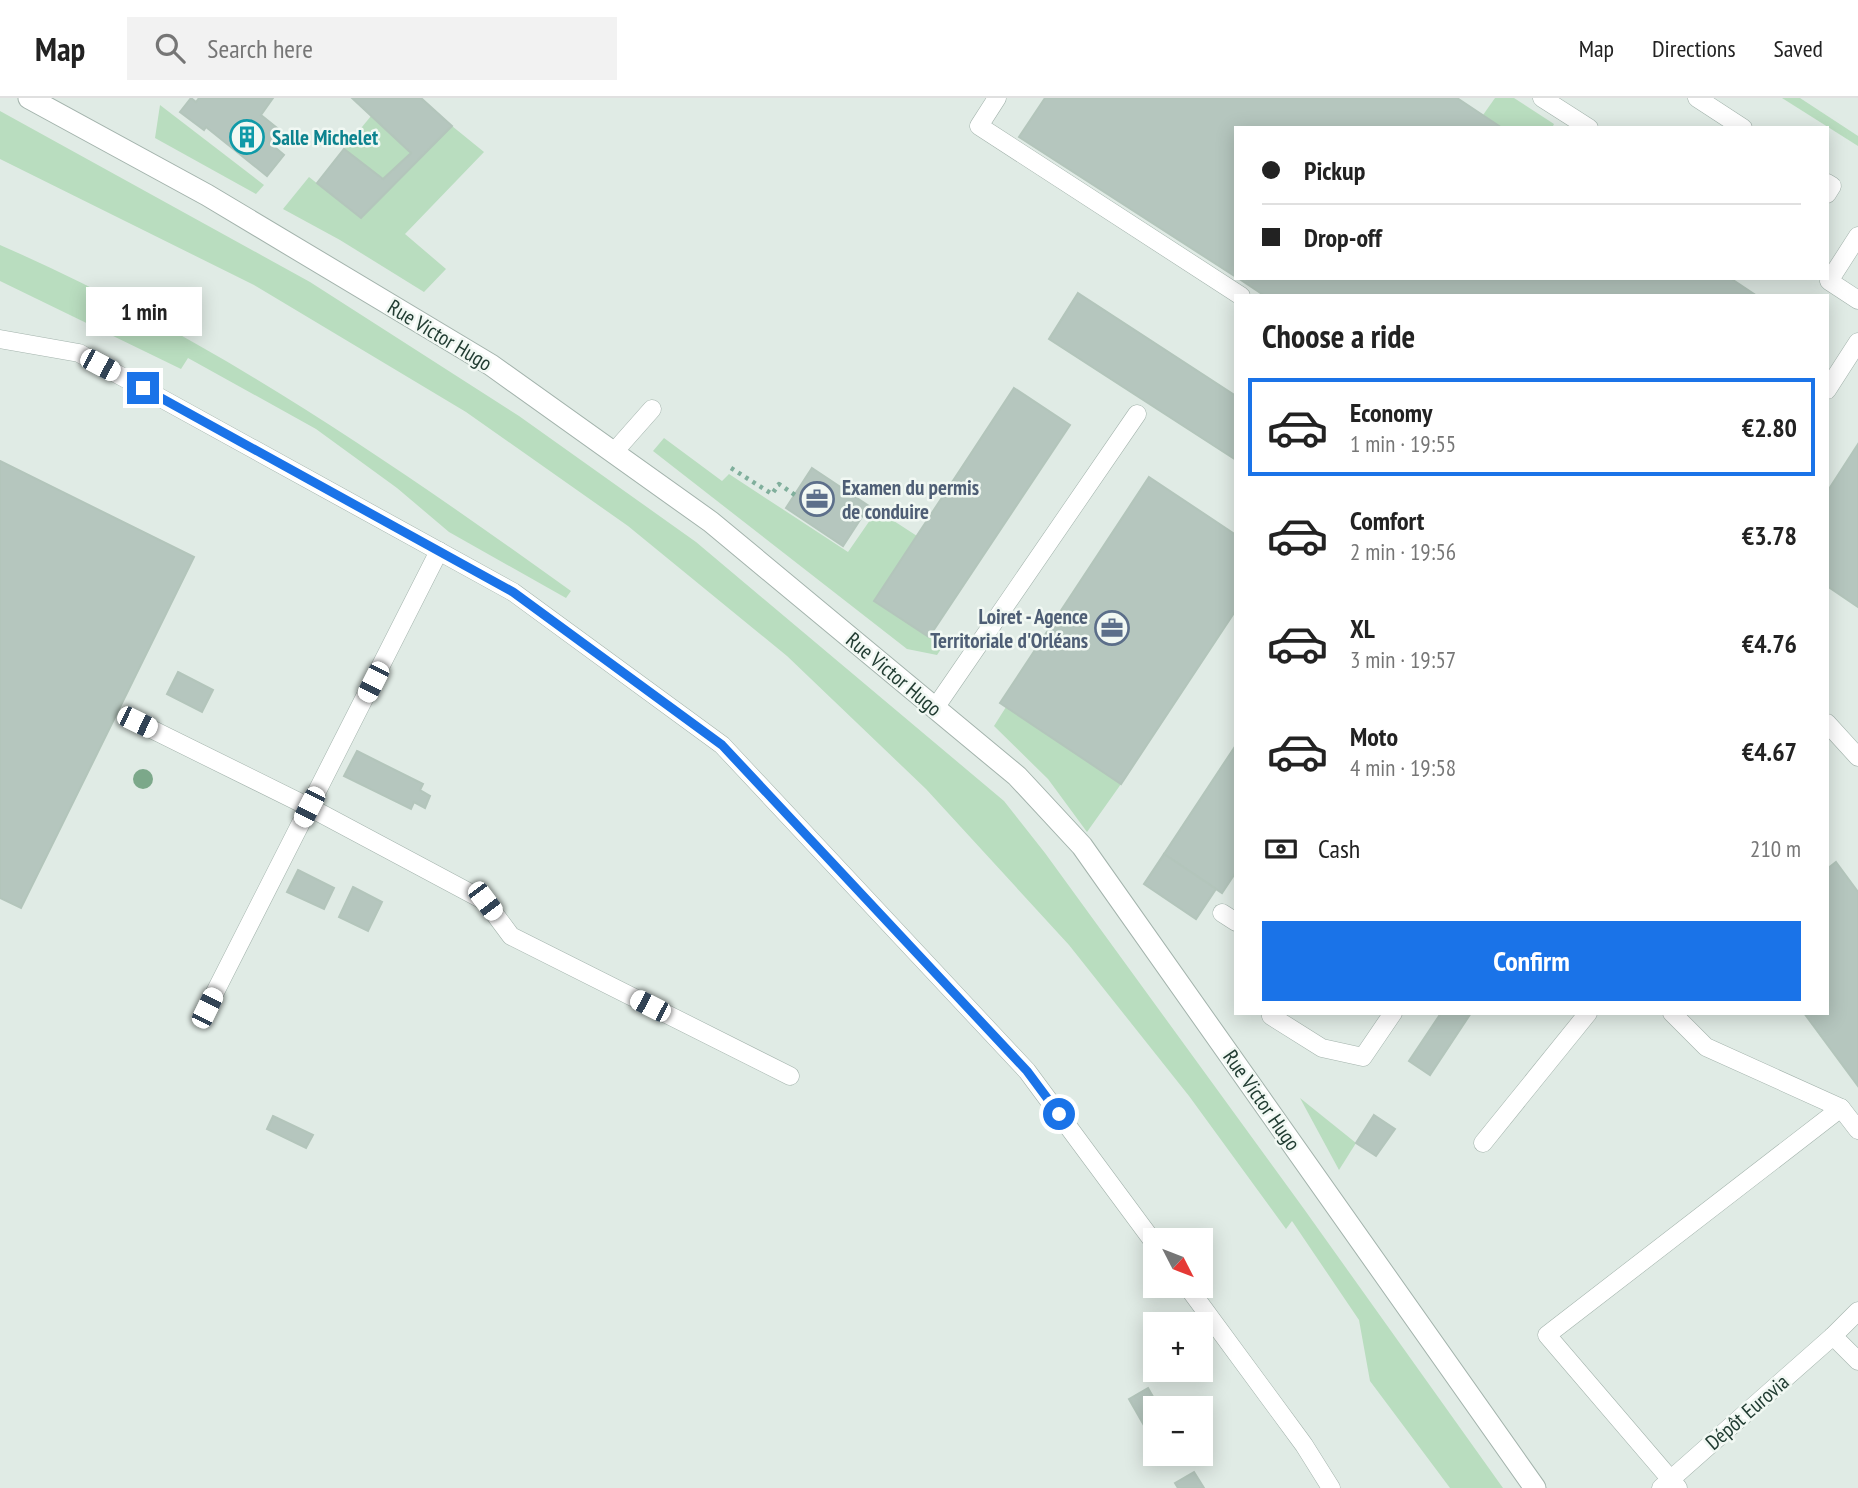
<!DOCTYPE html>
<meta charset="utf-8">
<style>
:root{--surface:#fff;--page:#f2f2f2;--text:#222;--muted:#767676;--line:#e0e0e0;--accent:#1a73e8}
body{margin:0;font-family:"PT Sans Narrow",sans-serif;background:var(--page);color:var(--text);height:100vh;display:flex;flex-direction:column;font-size:26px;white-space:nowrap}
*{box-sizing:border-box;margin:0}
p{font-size:23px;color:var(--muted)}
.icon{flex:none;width:38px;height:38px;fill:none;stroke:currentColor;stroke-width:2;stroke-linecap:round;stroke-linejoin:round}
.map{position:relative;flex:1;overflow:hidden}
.panel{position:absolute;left:1234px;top:196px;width:595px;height:721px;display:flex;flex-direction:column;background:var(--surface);border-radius:0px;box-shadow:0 4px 18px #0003}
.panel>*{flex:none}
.hud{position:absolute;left:1234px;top:28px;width:595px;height:154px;border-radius:0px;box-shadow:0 4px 18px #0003;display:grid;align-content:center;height:154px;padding:0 28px;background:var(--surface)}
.needle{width:46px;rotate:132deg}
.tools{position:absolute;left:1143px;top:1130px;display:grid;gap:14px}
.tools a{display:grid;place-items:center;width:70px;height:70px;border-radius:0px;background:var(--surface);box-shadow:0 4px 18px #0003;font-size:35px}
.end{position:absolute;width:32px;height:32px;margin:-16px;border:9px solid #1a73e8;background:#fff;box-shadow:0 0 0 4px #fff}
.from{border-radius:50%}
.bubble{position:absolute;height:49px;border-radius:0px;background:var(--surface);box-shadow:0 4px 18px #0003;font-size:23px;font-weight:600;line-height:49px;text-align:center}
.car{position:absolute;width:21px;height:42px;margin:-21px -10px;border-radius:9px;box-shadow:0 0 5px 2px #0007;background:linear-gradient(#fff 24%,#345 0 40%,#fff 0 76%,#345 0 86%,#fff 0)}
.hud b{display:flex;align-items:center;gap:24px;height:66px;font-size:26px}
.hud b+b{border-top:2px solid var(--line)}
.hud i{width:18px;height:18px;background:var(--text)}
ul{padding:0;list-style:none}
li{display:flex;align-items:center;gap:21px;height:98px;margin:0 14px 10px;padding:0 14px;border:4px solid transparent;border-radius:0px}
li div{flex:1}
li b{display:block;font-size:26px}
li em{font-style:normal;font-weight:600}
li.active{border-color:var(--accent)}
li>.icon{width:63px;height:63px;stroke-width:1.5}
h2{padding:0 28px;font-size:32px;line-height:84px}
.pay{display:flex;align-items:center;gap:18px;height:77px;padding:0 28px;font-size:26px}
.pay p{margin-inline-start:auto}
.cta{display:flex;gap:14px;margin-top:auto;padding:14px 28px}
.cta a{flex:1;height:80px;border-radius:0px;background:var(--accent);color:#fff;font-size:28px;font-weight:600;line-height:80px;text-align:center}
header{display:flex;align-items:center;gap:42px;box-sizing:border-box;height:98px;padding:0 35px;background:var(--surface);border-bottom:2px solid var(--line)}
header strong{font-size:33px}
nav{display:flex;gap:38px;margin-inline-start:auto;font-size:24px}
.search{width:490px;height:63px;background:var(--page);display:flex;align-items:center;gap:18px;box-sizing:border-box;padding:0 24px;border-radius:0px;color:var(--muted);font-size:26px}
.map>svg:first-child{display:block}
.green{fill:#b9ddbf}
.building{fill:#b5c6be;stroke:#b3c5bb;stroke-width:2}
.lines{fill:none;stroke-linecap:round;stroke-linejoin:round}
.lane-casing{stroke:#a3b3ac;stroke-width:19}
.street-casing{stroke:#a3b3ac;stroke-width:23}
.path{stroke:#80af9c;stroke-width:4.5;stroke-dasharray:3.5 5;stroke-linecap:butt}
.lane{stroke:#fff;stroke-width:18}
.street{stroke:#fff;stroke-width:21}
.tree{fill:#7ca88a}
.route{stroke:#1a73e8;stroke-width:9}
.labels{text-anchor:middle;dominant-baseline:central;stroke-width:5;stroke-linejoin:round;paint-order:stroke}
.culture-label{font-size:21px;font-weight:bold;fill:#0d838f;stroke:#f1f8f3;text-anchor:start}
.street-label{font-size:21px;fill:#213c32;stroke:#f1f8f3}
.service-label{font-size:21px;font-weight:bold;fill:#4e5e75;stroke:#f1f8f3;text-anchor:start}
</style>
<header>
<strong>Map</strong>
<div class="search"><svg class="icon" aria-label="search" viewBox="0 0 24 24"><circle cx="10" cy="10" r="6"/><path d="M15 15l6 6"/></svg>Search here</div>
<nav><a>Map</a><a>Directions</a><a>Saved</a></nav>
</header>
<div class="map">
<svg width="1858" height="1390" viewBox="0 0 1858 1390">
<rect width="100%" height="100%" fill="#e0ebe5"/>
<g class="green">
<path d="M1495 0H1514L1554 26 1552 30H1502L1483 17Z"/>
<path d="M1782 0H1800L1858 38V48Z"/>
<path d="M160 7 264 87 256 96 155 40Z"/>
<path d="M0 13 310 184 519 318 696 444 1004 703 1045 755 1304 1111 1503 1390H1450L1370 1283 1359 1222 1292 1123 1286 1131 1189 998 1069 847 926 691 787 558 628 428 466 314 254 187 0 61Z"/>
<path d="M371 18 411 55 383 81 344 51Z"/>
<path d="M452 28 484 54 405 136 446 171 424 194 340 142 283 111 309 79 361 120Z"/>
<path d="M0 147C205 236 390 363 571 493L566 500 449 434 397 390 316 331 188 260 181 271 0 183Z"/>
<path d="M664 340 722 383 729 376 848 454 877 412 917 438 874 503 943 548 937 557 907 551 653 353Z"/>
<path d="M1006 609 1121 686 1087 734 1048 681 994 628Z"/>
<path d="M1300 1000 1356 1045 1339 1072Z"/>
</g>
<g class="building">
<path d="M191 0 196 4 199 0H273L261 17 281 33 270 45 284 57 267 78 206 29 204 32 180 14Z"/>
<path d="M352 0H421L452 28 361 120 317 85 344 51 383 81 411 55Z"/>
<path d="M1045 0H1457L1502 30H1236V179L1019 39Z"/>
<path d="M1238 180H1730L1757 198H1265Z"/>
<path d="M1078 195 1236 298V362L1049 241Z"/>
<path d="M1014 290 1070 327 929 539 874 503Z"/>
<path d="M1858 346V509L1827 488V394Z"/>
<path d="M0 363 194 459 21 810 0 800Z"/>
<path d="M812 370 869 408 843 448 786 410Z"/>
<path d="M1149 379 1236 437V512L1121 686 1000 605Z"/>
<path d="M178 574 213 592 202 614 167 596Z"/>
<path d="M1236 647V774L1222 795 1164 756Z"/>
<path d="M357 653 423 686 420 692 430 698 425 710 414 704 411 711 344 678Z"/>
<path d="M1164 756 1216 791 1196 821 1144 786Z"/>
<path d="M1836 764 1858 794V988L1804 915H1827V771Z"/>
<path d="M298 772 334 790 324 811 287 794Z"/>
<path d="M353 789 382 804 368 833 339 819Z"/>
<path d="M1441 915H1471L1430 977 1409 963Z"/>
<path d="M1374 1017 1395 1031 1376 1058 1356 1045Z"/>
<path d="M273 1018 313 1037 306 1050 267 1031Z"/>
<path d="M1148 1290 1160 1311H1155V1326L1146 1331 1129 1301Z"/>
<path d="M1194 1374 1204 1390H1178L1175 1385Z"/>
</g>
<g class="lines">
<g class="lane-casing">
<g id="lane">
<path d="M997 0 979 28 1241 198"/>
<path d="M1542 0 1589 30"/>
<path d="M1697 0 1743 30"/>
<path d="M1827 85 1832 88 1827 96"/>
<path d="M1858 138 1829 183 1858 202"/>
<path d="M0 241 79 255 513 494 722 647 1027 973 1155 1146"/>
<path d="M1827 292 1858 244"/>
<path d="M614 354 652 311"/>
<path d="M935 610 1137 316"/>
<path d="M137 624 309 709 485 803 511 838 790 978"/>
<path d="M1827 625 1858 659"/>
<path d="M1222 815 1236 824"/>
<path d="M207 910 439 453"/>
<path d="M1672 915 1706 949 1841 1010 1858 1032"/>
<path d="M1271 918 1322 950 1363 959 1393 915"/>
<path d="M1483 1045 1588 915"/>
<path d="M1187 1188 1304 1347 1331 1390"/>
<path d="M1833 1238 1858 1263"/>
<path d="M1661 1390 1833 1238 1858 1213"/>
<path d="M1678 1390 1547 1237 1841 1010"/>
</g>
</g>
<g class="street-casing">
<path id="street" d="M29 0 207 97 491 267 711 424 1017 678 1082 748 1535 1390"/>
</g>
<path class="path" d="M731 370 772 396 779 386 795 397"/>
<use href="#lane" class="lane"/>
<use href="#street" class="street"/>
</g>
<circle class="tree" cx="143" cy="681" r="10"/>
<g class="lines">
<path class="route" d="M143 290 513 494 722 647 1027 973 1059 1016"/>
</g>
<defs>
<g id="building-ring" transform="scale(1.75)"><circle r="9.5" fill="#f1f8f3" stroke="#0f9aa8" stroke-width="1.5"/><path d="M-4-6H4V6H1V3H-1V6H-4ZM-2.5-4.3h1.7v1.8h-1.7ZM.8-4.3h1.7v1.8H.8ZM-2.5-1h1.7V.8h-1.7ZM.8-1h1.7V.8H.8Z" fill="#0f9aa8"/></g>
<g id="office-ring" transform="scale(1.75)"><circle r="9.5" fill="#f1f8f3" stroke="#5c6f8a" stroke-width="1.5"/><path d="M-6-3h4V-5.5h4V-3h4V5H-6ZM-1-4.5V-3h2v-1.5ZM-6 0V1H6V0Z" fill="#5c6f8a"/></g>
</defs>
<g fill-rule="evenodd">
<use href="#building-ring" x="247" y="39"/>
<use href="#office-ring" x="817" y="401"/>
<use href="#office-ring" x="1112" y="530"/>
</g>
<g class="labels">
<g class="culture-label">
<text x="272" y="39">Salle Michelet</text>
</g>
<g class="street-label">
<text transform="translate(440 237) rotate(31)">Rue Victor Hugo</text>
<text transform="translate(894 576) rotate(40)">Rue Victor Hugo</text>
<text transform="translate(1262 1002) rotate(55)">Rue Victor Hugo</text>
<text transform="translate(1747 1314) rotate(-41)">Dépôt Eurovia</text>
</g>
<g class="service-label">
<text x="842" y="389">Examen du permis<tspan x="842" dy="24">de conduire</tspan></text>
<text x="1088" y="518" text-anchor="end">Loiret - Agence<tspan x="1088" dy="24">Territoriale d'Orléans</tspan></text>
</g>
</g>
</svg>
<div class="tools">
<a><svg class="needle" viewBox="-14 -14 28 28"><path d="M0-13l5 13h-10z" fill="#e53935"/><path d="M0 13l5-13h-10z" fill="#767676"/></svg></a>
<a>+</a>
<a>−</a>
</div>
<i class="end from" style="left:1059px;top:1016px"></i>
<i class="end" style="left:143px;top:290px"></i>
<div class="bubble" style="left:86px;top:189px;width:116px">1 min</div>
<i class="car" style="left:100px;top:267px;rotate:118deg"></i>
<i class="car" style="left:373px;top:584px;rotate:207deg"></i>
<i class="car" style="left:137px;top:624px;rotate:116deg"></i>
<i class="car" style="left:309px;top:709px;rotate:207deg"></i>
<i class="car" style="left:485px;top:803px;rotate:143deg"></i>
<i class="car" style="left:650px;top:908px;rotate:297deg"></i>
<i class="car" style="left:207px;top:910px;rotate:26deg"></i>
<div class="hud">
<b><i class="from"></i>Pickup</b>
<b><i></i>Drop-off</b>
</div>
<section class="panel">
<h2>Choose a ride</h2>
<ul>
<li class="active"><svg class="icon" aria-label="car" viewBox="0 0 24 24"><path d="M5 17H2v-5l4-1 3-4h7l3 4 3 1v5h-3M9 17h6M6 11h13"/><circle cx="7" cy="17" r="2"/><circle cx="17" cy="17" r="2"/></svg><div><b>Economy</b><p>1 min · 19:55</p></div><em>€2.80</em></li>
<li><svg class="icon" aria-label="car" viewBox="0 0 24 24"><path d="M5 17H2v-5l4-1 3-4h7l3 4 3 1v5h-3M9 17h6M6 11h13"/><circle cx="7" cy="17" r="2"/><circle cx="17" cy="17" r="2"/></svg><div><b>Comfort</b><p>2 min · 19:56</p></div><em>€3.78</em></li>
<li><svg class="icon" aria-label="car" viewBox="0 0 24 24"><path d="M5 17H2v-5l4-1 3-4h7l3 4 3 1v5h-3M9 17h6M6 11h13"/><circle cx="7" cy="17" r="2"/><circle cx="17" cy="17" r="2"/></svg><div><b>XL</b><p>3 min · 19:57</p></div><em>€4.76</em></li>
<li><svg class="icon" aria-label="car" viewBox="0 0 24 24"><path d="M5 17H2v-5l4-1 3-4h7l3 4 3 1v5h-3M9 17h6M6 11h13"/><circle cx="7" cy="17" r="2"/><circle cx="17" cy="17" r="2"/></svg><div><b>Moto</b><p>4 min · 19:58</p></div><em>€4.67</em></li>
</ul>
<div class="pay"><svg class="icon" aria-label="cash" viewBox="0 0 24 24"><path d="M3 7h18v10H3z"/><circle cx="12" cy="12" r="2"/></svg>Cash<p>210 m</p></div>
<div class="cta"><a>Confirm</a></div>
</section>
</div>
